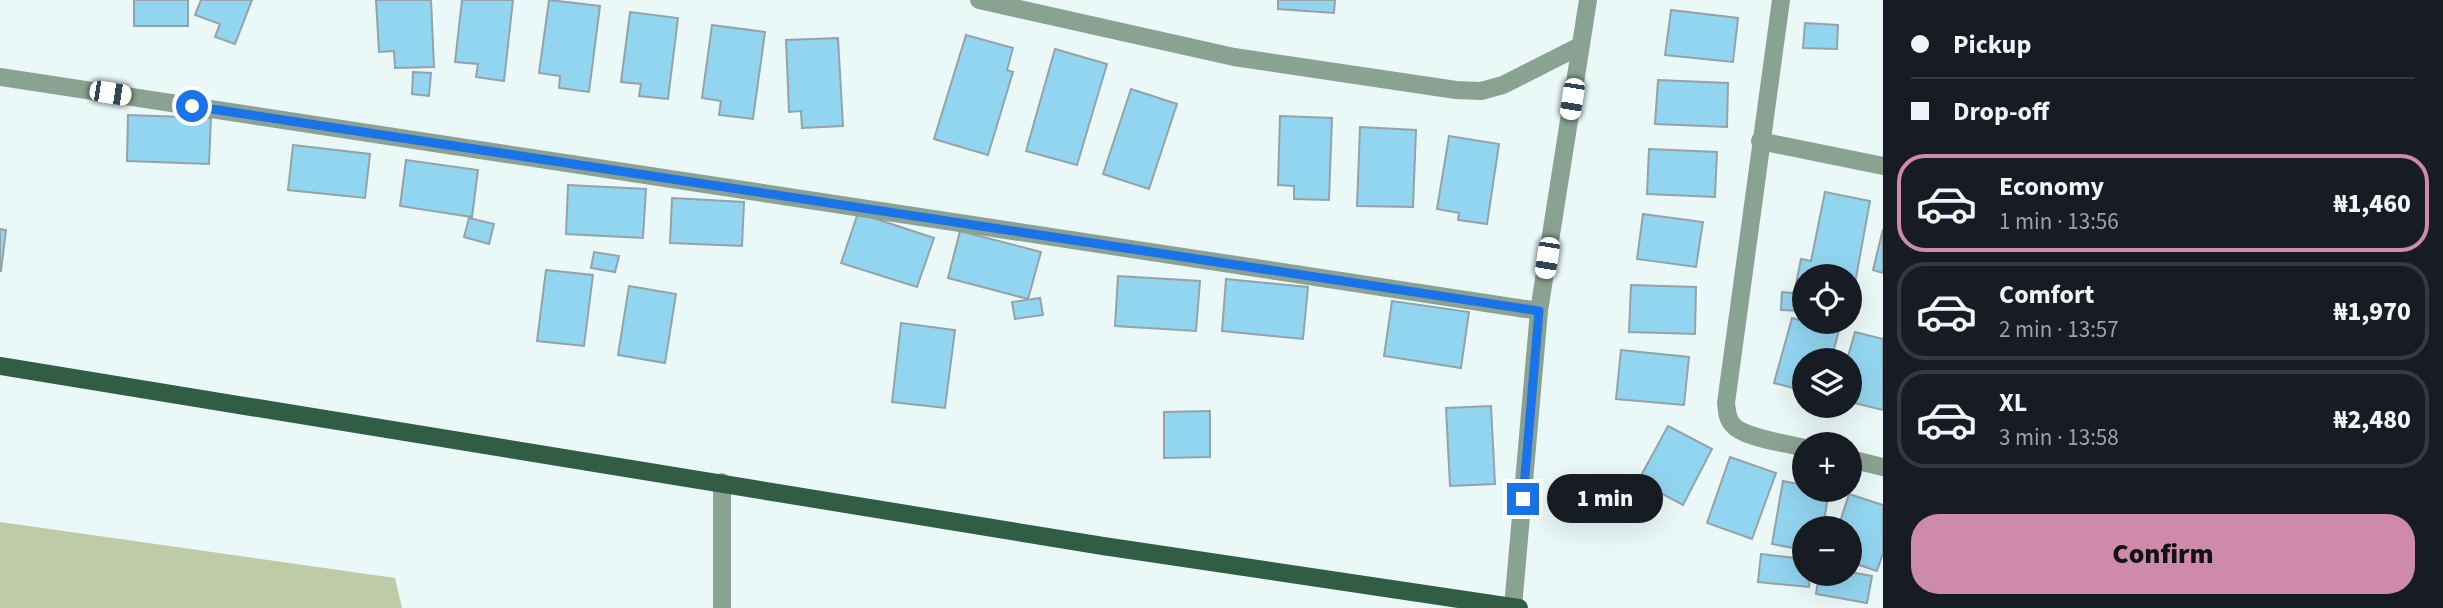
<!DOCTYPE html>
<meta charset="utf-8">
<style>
:root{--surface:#171b24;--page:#20242c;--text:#f1f3f6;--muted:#9ea1a6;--line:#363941;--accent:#cd8aab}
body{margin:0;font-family:"Source Sans 3",sans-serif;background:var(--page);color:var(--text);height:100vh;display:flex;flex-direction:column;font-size:26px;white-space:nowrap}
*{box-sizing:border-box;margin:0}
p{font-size:23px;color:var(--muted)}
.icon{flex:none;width:38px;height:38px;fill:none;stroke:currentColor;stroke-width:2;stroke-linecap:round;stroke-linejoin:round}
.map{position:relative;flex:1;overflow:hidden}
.sheet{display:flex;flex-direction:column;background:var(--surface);width:560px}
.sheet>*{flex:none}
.hud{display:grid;align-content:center;height:154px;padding:0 28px;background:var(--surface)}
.fabs{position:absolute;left:1792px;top:264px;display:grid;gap:14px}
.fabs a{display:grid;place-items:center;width:70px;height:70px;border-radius:50%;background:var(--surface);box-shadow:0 7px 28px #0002;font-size:35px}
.end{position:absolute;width:32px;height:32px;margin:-16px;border:9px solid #1a73e8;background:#fff;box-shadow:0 0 0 4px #fff}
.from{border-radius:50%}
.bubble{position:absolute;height:49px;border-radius:24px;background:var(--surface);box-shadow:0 7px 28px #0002;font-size:23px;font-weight:800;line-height:49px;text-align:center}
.car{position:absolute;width:21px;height:42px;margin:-21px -10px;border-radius:9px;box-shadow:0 0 5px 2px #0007;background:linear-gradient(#fff 24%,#345 0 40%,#fff 0 76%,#345 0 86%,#fff 0)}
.hud b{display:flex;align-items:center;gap:24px;height:66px;font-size:26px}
.hud b+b{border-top:2px solid var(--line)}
.hud i{width:18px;height:18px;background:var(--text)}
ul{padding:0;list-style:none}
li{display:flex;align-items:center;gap:21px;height:98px;margin:0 14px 10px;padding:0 14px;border:4px solid var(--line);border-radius:28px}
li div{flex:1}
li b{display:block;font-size:26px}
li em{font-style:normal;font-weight:800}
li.current{border-color:var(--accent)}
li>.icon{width:63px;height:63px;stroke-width:1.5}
.cta{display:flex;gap:14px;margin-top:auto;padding:14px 28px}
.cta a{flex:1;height:80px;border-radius:28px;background:var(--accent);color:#111;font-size:28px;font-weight:800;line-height:80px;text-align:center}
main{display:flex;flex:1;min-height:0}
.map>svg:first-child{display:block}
.green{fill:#becba4}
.building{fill:#92d5f0;stroke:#95a2a7;stroke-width:2}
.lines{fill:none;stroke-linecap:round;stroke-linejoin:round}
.minor{stroke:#8aa292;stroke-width:18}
.major{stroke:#305d43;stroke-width:18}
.route{stroke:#1a73e8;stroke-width:9}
</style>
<main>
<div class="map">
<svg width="1883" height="608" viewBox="0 0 1883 608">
<rect width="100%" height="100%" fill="#eaf9f8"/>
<path class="green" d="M0 522 395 578 402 608H0Z"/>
<g class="building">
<rect x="134" y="0" width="54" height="26"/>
<path d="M201 0H252L235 44 215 37 220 24 195 15Z"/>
<path d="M376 0H431L434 67 395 68 394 51 379 52Z"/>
<path d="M462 0H513L504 81 476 77 478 64 455 62Z"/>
<path d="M549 0 600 6 589 92 559 88 560 76 539 73Z"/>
<path d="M1278 0H1335L1334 13 1278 9Z"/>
<path d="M1671 10 1738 18 1733 62 1665 55Z"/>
<path d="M630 12 678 18 668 99 639 96 641 84 621 82Z"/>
<path d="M1805 23 1838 25 1837 49 1803 48Z"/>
<path d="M712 25 765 32 753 119 719 115 721 101 702 98Z"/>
<path d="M966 35 1013 48 1007 70 1013 72 988 155 934 139Z"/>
<path d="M838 38 843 126 802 128 801 111 789 112 786 40Z"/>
<path d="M1055 49 1107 64 1077 165 1026 151Z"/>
<path d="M413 72 431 73 429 96 412 94Z"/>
<path d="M1658 80 1728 83 1727 127 1655 124Z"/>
<path d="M1131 89 1177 104 1149 189 1103 174Z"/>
<path d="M128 115 211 118 209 164 127 161Z"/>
<path d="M1280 116 1332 118 1329 200 1294 199V186L1278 185Z"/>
<path d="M1360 127 1416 130 1413 207 1357 206Z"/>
<path d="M1449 136 1499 144 1487 224 1458 220 1459 213 1437 209Z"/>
<path d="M293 145 370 154 365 198 288 190Z"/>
<path d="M1649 149 1717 152 1715 197 1647 194Z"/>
<path d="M406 160 478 170 472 217 400 206Z"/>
<path d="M568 185 646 189 643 238 566 234Z"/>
<path d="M1825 192 1870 201 1853 294H1850V276H1804V285L1796 284 1801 259 1811 261Z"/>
<path d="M672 198 744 202 742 246 670 243Z"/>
<path d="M858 213 934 238 917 287 841 263Z"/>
<path d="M1643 214 1703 222 1696 267 1637 259Z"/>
<path d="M469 218 494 224 489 244 464 237Z"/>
<path d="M0 229 6 230 1 271H0Z"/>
<path d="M1883 229V273L1873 270Z"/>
<path d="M960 231 1041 252 1028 299 948 278Z"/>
<path d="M594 252 619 256 615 272 591 268Z"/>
<path d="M546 270 593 275 584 346 537 341Z"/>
<path d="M1118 276 1200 281 1196 331 1115 326Z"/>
<path d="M1226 279 1308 287 1303 339 1222 331Z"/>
<path d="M1631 285 1696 287 1695 334 1629 332Z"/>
<path d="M629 286 676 294 665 363 618 355Z"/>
<path d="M1782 292 1804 294 1803 311 1781 310Z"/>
<path d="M1040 298 1043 315 1015 319 1012 302Z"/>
<path d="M1392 301 1469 312 1461 368 1384 356Z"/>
<path d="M1792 318 1839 330 1831 360H1804V391L1774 383Z"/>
<path d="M901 323 955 330 945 408 892 402Z"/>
<path d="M1855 332 1883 339V410L1850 402V360H1847Z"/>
<path d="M1621 350 1689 357 1684 405 1616 399Z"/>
<path d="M1491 406 1495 484 1450 486 1446 408Z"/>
<path d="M1210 411V457L1164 458V412Z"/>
<path d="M1668 426 1712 449 1683 505 1638 481Z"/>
<path d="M1730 457 1776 473 1752 539 1707 523Z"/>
<path d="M1783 481 1804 485V490H1829L1823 528H1804V550L1772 544Z"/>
<path d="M1849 494 1883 505V553L1877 571 1850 562V528H1838Z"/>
<path d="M1761 554 1804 559V574H1810L1809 587 1758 582Z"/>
<path d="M1850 572 1872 576 1867 603 1816 594 1819 574Z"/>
</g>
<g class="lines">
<g class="minor">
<path d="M979 0 1234 57 1456 90 1481 91 1503 85 1580 46"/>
<path d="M1781 0 1726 403C1727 411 1727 419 1733 425 1743 438 1787 443 1804 448"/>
<path d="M0 77 1539 311"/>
<path d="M1760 141 1883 166"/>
<path d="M1850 459 1883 467"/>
<path d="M1513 607 1539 311 1588 0"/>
<path d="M722 608V482"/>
</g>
<path class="major" d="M0 366 1103 546 1519 608"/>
</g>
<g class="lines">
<path class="route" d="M192 106 1539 311 1523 499"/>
</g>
</svg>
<div class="fabs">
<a><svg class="icon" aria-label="locate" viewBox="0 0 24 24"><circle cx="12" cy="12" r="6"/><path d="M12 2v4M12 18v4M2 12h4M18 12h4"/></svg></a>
<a><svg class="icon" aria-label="layers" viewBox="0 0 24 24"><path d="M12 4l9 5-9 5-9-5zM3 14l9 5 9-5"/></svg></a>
<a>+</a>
<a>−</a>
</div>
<i class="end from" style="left:192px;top:106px"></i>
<i class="end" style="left:1523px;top:499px"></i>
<div class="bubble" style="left:1547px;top:474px;width:116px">1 min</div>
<i class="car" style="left:110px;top:93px;rotate:99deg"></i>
<i class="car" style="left:1572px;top:99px;rotate:189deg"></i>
<i class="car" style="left:1547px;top:258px;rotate:189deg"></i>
</div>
<section class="sheet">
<div class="hud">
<b><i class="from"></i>Pickup</b>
<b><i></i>Drop-off</b>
</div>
<ul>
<li class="current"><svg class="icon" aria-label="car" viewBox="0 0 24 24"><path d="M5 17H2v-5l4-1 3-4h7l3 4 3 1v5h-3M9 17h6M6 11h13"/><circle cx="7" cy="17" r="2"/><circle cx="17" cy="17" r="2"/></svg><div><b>Economy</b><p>1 min · 13:56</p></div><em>₦1,460</em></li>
<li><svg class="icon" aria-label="car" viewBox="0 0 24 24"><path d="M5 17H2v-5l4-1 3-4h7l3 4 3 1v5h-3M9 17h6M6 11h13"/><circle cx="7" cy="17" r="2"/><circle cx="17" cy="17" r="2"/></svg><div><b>Comfort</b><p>2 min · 13:57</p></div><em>₦1,970</em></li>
<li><svg class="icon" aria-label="car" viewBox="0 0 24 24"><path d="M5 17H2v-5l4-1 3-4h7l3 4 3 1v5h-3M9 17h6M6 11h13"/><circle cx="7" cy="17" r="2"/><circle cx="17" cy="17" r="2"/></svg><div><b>XL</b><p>3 min · 13:58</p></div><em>₦2,480</em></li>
</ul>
<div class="cta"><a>Confirm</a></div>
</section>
</main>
